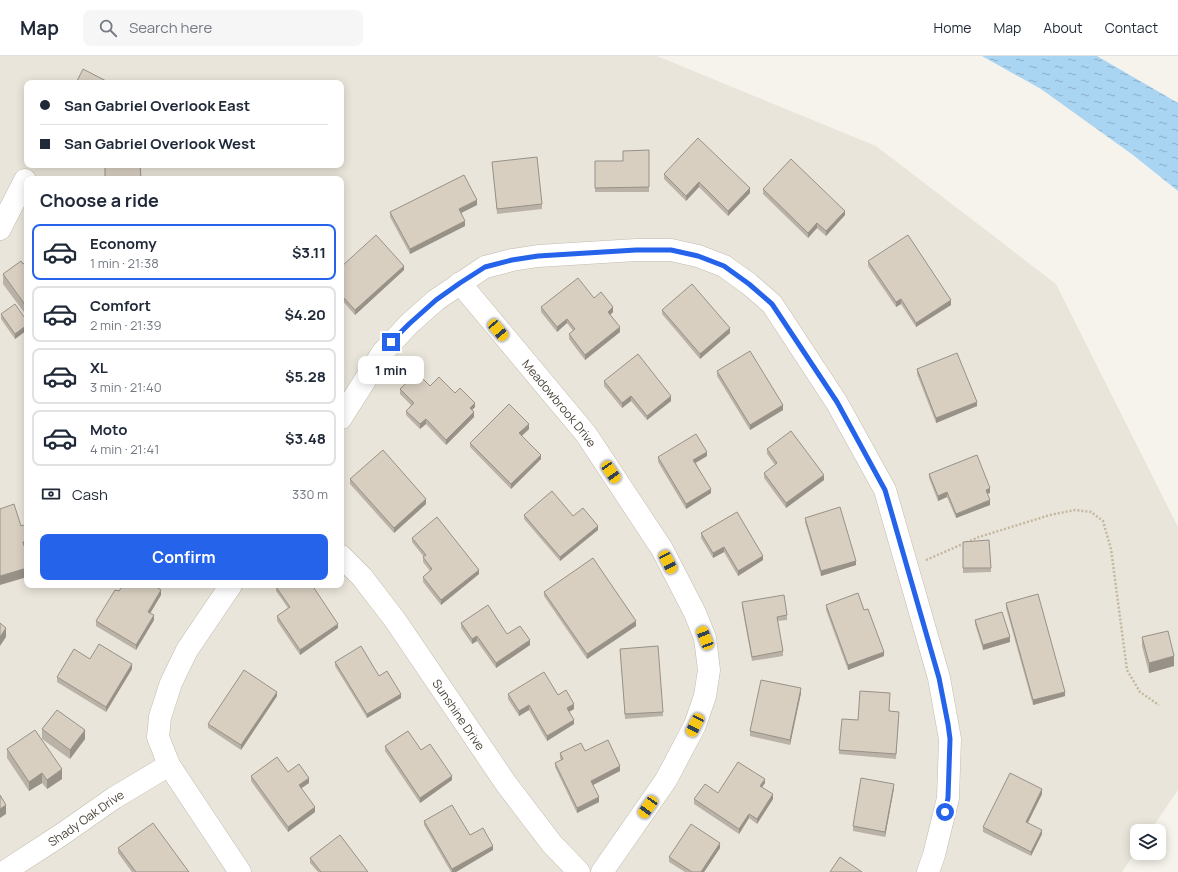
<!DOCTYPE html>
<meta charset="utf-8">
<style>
:root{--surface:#fff;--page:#f6f6f7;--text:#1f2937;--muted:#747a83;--line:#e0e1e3;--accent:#2563eb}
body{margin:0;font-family:Manrope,sans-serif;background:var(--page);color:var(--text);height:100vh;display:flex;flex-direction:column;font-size:15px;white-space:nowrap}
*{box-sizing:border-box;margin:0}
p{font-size:13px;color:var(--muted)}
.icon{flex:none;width:22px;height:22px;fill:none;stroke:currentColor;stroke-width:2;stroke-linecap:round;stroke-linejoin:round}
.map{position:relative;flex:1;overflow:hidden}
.sheet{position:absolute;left:24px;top:120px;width:320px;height:412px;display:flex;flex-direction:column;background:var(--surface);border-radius:8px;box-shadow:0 2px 10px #0003}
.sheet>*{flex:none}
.banner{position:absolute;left:24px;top:24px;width:320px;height:88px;border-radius:8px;box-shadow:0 2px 10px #0003;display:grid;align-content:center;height:88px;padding:0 16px;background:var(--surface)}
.controls{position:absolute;left:1130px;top:768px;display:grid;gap:8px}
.controls a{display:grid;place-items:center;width:36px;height:36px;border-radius:8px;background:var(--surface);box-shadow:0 2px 10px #0003;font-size:20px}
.end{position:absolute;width:18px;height:18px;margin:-9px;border:5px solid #2563eb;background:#fff;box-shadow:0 0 0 2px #fff}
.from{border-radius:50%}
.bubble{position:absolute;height:28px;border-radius:8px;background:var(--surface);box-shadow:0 2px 10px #0003;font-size:13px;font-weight:700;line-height:28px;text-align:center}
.car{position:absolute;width:12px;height:24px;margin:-12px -6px;border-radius:5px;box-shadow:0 0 3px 1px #0007;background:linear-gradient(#f5c518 24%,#345 0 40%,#f5c518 0 76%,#345 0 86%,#f5c518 0)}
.banner b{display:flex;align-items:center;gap:14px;height:38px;font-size:15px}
.banner b+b{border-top:1px solid var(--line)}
.banner i{width:10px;height:10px;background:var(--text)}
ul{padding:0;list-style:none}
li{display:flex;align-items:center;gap:12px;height:56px;margin:0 8px 6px;padding:0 8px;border:2px solid var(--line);border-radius:8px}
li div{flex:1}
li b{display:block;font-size:15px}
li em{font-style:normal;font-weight:700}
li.selected{border-color:var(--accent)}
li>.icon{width:36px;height:36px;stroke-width:1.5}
h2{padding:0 16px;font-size:18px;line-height:48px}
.pay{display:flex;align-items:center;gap:10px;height:44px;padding:0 16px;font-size:15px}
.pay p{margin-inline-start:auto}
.action{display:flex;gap:8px;margin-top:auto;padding:8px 16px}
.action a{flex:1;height:46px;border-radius:8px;background:var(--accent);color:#fff;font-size:16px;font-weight:700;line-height:46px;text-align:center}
header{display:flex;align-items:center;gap:24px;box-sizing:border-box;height:56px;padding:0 20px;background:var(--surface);border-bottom:1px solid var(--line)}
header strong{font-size:19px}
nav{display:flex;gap:22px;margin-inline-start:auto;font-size:14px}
.search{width:280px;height:36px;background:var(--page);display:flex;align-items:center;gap:10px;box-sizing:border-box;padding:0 14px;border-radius:8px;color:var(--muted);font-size:15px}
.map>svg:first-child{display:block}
.residential{fill:#eae5da;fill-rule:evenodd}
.water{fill:url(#water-ripples)}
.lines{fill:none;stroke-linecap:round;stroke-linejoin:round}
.street-casing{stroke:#c2bbae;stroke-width:23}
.path{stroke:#c4b79f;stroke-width:2.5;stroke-dasharray:2 2;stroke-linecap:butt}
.street{stroke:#fff;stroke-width:22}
.wall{fill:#bab2a6}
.shaded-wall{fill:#979187}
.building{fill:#d8cfc1;stroke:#979187}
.route{stroke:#2563eb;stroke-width:5}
.labels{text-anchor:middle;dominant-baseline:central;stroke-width:4;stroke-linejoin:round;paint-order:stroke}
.street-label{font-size:12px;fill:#4b4439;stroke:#fff}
</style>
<header>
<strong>Map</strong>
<div class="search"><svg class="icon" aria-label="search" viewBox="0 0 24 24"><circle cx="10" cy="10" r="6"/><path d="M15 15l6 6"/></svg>Search here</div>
<nav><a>Home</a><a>Map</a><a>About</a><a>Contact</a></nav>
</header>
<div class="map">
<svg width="1178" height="816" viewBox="0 0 1178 816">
<defs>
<pattern id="water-ripples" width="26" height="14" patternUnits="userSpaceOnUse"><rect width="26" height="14" fill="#a9d4f2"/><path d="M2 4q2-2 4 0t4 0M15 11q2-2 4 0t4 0" fill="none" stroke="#8caec5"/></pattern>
</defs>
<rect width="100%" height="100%" fill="#f6f3ec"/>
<path class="residential" d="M0 0H657L876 90 1056 228 1178 471V734L1150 775H1137V794L1122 816H0ZM27 27H341V109H27ZM27 123H341V529H27Z"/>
<path class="water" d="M982 0H1097L1178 47V135L1133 99 1041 33Z"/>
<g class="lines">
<g class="street-casing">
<g id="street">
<path d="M0 173 25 124"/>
<path id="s1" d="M460 227 586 378 662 493 695 557 705 582 709 614 705 640 695 669 666 724 602 816"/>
<path d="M341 362 383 296 409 268 436 244 485 211 512 204 538 200 636 194H671L698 200 724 210 749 228 772 248 837 347 885 434 939 622 950 683 948 742 934 799 928 816"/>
<path id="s2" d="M341 500 362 521 395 564 507 729 552 788 579 816"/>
<path d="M231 529 187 594 171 627 160 661 158 681 169 709 240 816"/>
<path id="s3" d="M4 816 61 779 114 742 169 709"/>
</g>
</g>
<path class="path" d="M926 504 979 481 1050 459 1075 454 1091 456 1103 465 1111 493 1127 614 1140 636 1159 649"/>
<use href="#street" class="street"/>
</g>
<g class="wall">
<path d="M649 94V136H595V105H623Z"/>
<path d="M492 106 542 148V153L497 158Z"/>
<path d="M664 118 750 137 728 160 699 131 686 145 664 123Z"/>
<path d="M763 133 845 159 826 180 817 172 808 182 763 138Z"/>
<path d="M477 149 461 157 465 170 410 198 390 161V156Z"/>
<path d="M27 205V258L26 259 3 228V218L23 208Z"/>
<path d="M868 205 951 249 916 271 901 248 896 251 868 210Z"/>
<path d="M341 211 404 214 355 259 341 243Z"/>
<path d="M594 242 613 256 610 259 620 276 585 304 569 283V278L573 275 567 267 557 276 541 256V251Z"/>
<path d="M662 254 730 277 700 303 662 258Z"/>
<path d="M1 258 27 265V274L15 283 1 263Z"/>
<path d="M917 313 977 350 936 367 917 318Z"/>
<path d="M717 315 783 354 750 374 717 320Z"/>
<path d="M604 325 671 345 647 364 631 345 622 352 604 330Z"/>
<path d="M430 330 475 351 472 354 474 361 446 389 426 368 420 373 406 359V355L411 349 400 338V333Z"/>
<path d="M529 373 522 380 541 403 511 433 470 391V387Z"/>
<path d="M767 393 824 424 786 452 764 422V417L775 409 767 398Z"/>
<path d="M707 400 696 407 711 437 686 453 658 406V401Z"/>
<path d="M929 418 990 437 987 438 990 449 956 462 947 441 938 445 929 422Z"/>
<path d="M350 423 426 448 394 477 350 428Z"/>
<path d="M524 459 573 460 598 474 560 505 524 463Z"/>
<path d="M805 462 856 509 821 520 805 466Z"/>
<path d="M701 477 763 504 738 520 724 496 713 502 701 482Z"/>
<path d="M412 482 479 518 441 549 423 526V521L430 515 423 506V501H424L412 486Z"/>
<path d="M963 486 991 512V516L963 517Z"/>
<path d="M276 531 338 572 300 599 277 565V560L288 552 276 535Z"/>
<path d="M119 535 161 539 150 557 154 564 136 594 96 570V565Z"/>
<path d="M544 536 636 570 587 603 544 540Z"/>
<path d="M742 546 787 559V564L777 565 783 595V600L752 605 742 551Z"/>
<path d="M1006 547 1065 640 1033 649 1006 552Z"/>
<path d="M826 549 864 554 884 600 848 614 826 554Z"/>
<path d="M975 564 1010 586 983 594 975 568Z"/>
<path d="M461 567 530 589 496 612 477 585 472 588 461 572Z"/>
<path d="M1142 581 1174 610 1149 617 1142 590Z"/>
<path d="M620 593 663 656V660L625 663Z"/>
<path d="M90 603 132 613 106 656 57 626V621Z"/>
<path d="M335 606 379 620 401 642 367 662 335 610Z"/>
<path d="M801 637 790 689 750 680V675Z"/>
<path d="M508 638 558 639 574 653 569 656 574 668 547 685 529 654 519 660 508 643Z"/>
<path d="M277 640 241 694 208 672V668Z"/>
<path d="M889 655 899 660 896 703 839 698V694L858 664Z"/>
<path d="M42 673 85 683 70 703 42 683Z"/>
<path d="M385 690 421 694 452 724 420 747 385 695Z"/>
<path d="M7 693 62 723 47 733 42 727 29 735 7 702Z"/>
<path d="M585 695 620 715 593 729 599 746 577 757 555 711V707L561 704 560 702V697Z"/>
<path d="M288 716 309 727 301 732 315 756 288 776 251 725V720Z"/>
<path d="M765 727 762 731 773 743 757 768 749 762 739 778 694 748V743L718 737Z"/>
<path d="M894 732 885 781 853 775V770Z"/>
<path d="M1042 738 1028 767 1042 778 1031 800 983 776V771Z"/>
<path d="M424 765 470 779 493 794 456 816H451L424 769Z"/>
<path d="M118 792 189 816H132L118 797Z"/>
<path d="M720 792 704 816H685L669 806V801Z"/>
<path d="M310 802 368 816H318L310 807Z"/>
</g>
<g class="shaded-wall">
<path d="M699 126V131L686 145V140Z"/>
<path d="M750 132V137L728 160V155Z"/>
<path d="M477 144V149L459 158V153Z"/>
<path d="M845 155V159L826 180V175Z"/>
<path d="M465 165V170L410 198V193Z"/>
<path d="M817 167V172L808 182V177Z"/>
<path d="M404 210V214L355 259V254Z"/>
<path d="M901 243V248L896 251V246Z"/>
<path d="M951 244V249L916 271V267Z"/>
<path d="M613 251V256L608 261V256Z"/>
<path d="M567 263V267L557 276V271Z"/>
<path d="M27 269V274L15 283V278Z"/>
<path d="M620 271V276L585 304V299Z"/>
<path d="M730 272V277L700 303V298Z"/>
<path d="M631 340V345L622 352V347Z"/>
<path d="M671 340V345L647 364V360Z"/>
<path d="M977 346V350L936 367V362Z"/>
<path d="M475 347V351L470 356V352Z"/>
<path d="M783 349V354L750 374V369Z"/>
<path d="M474 356V361L446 389V384Z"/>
<path d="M426 363V368L420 373V368Z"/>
<path d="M529 368V373L519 382V377Z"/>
<path d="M707 396V400L693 408V404Z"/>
<path d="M541 399V403L511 433V428Z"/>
<path d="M824 419V424L786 452V447Z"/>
<path d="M990 432V437L986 438V434Z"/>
<path d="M711 433V437L686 453V448Z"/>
<path d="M947 436V441L938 445V440Z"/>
<path d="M426 443V448L394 477V472Z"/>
<path d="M990 444V449L956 462V458Z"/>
<path d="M598 470V474L560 505V501Z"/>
<path d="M27 485V494L23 496V486Z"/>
<path d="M724 491V496L713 502V497Z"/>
<path d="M763 500V504L738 520V515Z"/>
<path d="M856 505V509L821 520V515Z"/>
<path d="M27 512V521L0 529V520Z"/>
<path d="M479 514V518L441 549V544Z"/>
<path d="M161 534V539L148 561V556Z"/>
<path d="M154 559V564L136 594V589Z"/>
<path d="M636 565V570L587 603V598Z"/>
<path d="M338 568V572L300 599V594Z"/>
<path d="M6 572V581L0 590V581Z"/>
<path d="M477 580V585L472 588V583Z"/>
<path d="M1010 581V586L983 594V589Z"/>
<path d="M530 584V589L496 612V607Z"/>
<path d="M884 596V600L848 614V609Z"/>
<path d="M1174 600V610L1149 617V607Z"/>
<path d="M132 608V613L106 656V651Z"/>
<path d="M801 632V637L790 689V684Z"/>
<path d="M277 636V640L241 694V689Z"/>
<path d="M1065 636V640L1033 649V644Z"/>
<path d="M401 638V642L367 662V658Z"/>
<path d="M574 648V653L567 657V652Z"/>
<path d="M529 649V654L519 660V655Z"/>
<path d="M574 664V668L547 685V680Z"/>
<path d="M85 674V683L70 703V694Z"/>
<path d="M620 710V715L591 730V725Z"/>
<path d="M62 713V723L47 733V724Z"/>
<path d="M42 717V727L29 735V726Z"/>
<path d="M452 720V724L420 747V742Z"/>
<path d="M309 722V727L299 734V729Z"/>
<path d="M765 723V727L760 734V730Z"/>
<path d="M894 728V732L885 781V776Z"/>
<path d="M1042 733V738L1026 770V766Z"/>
<path d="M773 738V743L757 768V763Z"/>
<path d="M599 741V746L577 757V752Z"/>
<path d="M6 749V758L0 762V753Z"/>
<path d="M315 751V756L288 776V771Z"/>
<path d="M749 758V762L739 778V773Z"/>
<path d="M1042 774V778L1031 800V796Z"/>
<path d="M720 787V792L704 816H701Z"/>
<path d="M493 790V794L456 816H452V813Z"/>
</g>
<g class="building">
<path d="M83 13 110 27H76Z"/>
<path d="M698 82 750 132 728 155 699 126 686 140 664 118Z"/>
<path d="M649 94V131L595 132V105H623V95Z"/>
<path d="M537 101 542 148 497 153 492 106Z"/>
<path d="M791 103 845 155 826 175 817 167 808 177 763 133Z"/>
<path d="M105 109H140L141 123 153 122V123H105Z"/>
<path d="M464 119 477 144 459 153 465 165 410 193 390 156Z"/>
<path d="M376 179 404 210 355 254 341 239V211Z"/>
<path d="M908 179 951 244 916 267 901 243 896 246 868 205Z"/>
<path d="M21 205 23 208 27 205 26 250 3 218Z"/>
<path d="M578 222 594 242 601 236 613 251 608 256 620 271 585 299 569 278 575 273 567 263 557 271 541 251Z"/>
<path d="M692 228 730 272 700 298 662 254Z"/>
<path d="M15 248 27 265V269L15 278 1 258Z"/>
<path d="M750 295 783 349 750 369 717 315Z"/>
<path d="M957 297 977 346 936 362 917 313Z"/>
<path d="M638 298 671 340 647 360 631 340 622 347 604 325Z"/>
<path d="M417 317 430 330 439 321 455 337 460 332 475 347 470 352 474 356 446 384 426 363 420 368 406 355 414 347 400 333Z"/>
<path d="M509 348 529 368 519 377 541 399 511 428 470 387Z"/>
<path d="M791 375 824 419 786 447 764 417 777 407 767 393Z"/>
<path d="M696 378 707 396 693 404 711 433 686 448 658 401Z"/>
<path d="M383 394 426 443 394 472 350 423Z"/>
<path d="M977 399 990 432 986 434 990 444 956 458 947 436 938 440 929 418Z"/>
<path d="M552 435 573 460 583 452 598 470 560 501 524 459Z"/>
<path d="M14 448 21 470 27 468V485L23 486 27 500V512L0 520V453Z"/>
<path d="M840 451 856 505 821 515 805 462Z"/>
<path d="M737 456 763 500 738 515 724 491 713 497 701 477Z"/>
<path d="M437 461 479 514 441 544 423 521 432 513 423 501 426 499 412 482Z"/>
<path d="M989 484 991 512H963V486Z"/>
<path d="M593 502 636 565 587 598 544 536Z"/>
<path d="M123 529H153L161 534 148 556 154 559 136 589 96 565 115 534 119 535Z"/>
<path d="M279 529H312L338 568 300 594 277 560 290 551 276 531Z"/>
<path d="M858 537 864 554 868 553 884 596 848 609 826 549Z"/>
<path d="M1038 538 1065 636 1033 644 1006 547Z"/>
<path d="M784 539 787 559 777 561 783 595 752 601 742 546Z"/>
<path d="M488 549 507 578 520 570 530 584 496 607 477 580 472 583 461 567Z"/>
<path d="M1002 556 1010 581 983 589 975 564Z"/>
<path d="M0 567 6 572 0 581Z"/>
<path d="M1168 575 1174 600 1149 607 1142 581Z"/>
<path d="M99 588 132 608 106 651 57 621 74 593 90 603Z"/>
<path d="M361 590 379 620 387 615 401 638 367 658 335 606Z"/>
<path d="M658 590 663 656 625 658 620 593Z"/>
<path d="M244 614 277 636 241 689 208 668Z"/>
<path d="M544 616 558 639 566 634 574 648 567 652 574 664 547 680 529 649 519 655 508 638Z"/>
<path d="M761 624 801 632 790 684 750 675Z"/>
<path d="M860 635 890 637 889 655 899 656 896 698 839 694 842 663 858 664Z"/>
<path d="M57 654 85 674 70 694 42 673Z"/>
<path d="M35 674 62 713 47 724 42 717 29 726 7 693Z"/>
<path d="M408 675 421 694 430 688 452 720 420 742 385 690Z"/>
<path d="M608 684 620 710 591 725 599 741 577 752 555 707 563 703 560 697 581 687 585 695Z"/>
<path d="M277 701 288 716 299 708 309 722 299 729 315 751 288 771 251 720Z"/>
<path d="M738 706 765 723 760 730 773 738 757 763 749 758 739 773 694 743 705 728 718 737Z"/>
<path d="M1010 717 1042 733 1026 766 1042 774 1031 796 983 771Z"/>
<path d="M861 722 894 728 885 776 853 770Z"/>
<path d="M0 739 6 749 0 753Z"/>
<path d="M452 749 470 779 483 772 493 790 452 813 424 765Z"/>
<path d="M153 767 189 816H136L118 792Z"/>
<path d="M691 768 720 787 701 816H692L669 801Z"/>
<path d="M340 779 368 816H321L310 802Z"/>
<path d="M840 801 862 816H830Z"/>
</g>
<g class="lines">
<path class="route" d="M391 286 409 268 436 244 460 227 485 211 512 204 538 200 636 194H671L698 200 724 210 749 228 772 248 837 346 885 434 939 622 948 668 950 683 948 742 945 756"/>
</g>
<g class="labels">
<g class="street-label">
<text stroke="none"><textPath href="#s1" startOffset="156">Meadowbrook Drive</textPath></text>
<text stroke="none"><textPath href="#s2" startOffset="198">Sunshine Drive</textPath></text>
<text stroke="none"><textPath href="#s3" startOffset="98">Shady Oak Drive</textPath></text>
</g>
</g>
</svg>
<div class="controls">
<a><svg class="icon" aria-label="layers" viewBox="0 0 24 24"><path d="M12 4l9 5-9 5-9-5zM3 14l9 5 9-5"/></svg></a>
</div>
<i class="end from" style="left:945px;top:756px"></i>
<i class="end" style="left:391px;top:286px"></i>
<div class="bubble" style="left:358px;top:300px;width:66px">1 min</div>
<i class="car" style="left:498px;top:274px;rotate:140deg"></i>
<i class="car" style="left:611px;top:416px;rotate:146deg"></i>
<i class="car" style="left:668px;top:506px;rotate:153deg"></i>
<i class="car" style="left:705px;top:582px;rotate:339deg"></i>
<i class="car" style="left:695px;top:669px;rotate:207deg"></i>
<i class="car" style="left:648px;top:751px;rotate:215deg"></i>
<div class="banner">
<b><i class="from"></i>San Gabriel Overlook East</b>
<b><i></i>San Gabriel Overlook West</b>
</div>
<section class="sheet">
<h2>Choose a ride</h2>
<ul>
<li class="selected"><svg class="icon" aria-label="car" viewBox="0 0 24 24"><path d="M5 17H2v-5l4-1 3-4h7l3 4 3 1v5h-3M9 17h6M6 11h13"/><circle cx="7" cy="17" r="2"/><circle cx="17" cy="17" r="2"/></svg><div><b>Economy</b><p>1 min · 21:38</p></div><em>$3.11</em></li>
<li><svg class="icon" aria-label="car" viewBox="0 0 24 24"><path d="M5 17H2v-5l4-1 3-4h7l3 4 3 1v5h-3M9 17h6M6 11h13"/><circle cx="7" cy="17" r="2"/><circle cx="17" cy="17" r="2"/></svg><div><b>Comfort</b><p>2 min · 21:39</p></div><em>$4.20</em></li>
<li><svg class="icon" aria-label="car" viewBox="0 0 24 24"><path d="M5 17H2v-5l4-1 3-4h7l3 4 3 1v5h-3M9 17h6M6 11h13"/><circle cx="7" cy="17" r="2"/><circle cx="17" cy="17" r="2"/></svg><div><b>XL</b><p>3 min · 21:40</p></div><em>$5.28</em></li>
<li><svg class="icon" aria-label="car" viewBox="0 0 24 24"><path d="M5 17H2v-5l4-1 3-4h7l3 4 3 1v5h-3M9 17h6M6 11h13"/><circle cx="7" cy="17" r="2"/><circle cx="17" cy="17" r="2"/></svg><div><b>Moto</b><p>4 min · 21:41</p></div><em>$3.48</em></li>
</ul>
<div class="pay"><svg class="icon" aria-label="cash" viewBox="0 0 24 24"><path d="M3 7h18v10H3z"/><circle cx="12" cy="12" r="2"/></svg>Cash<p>330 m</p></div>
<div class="action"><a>Confirm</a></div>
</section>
</div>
